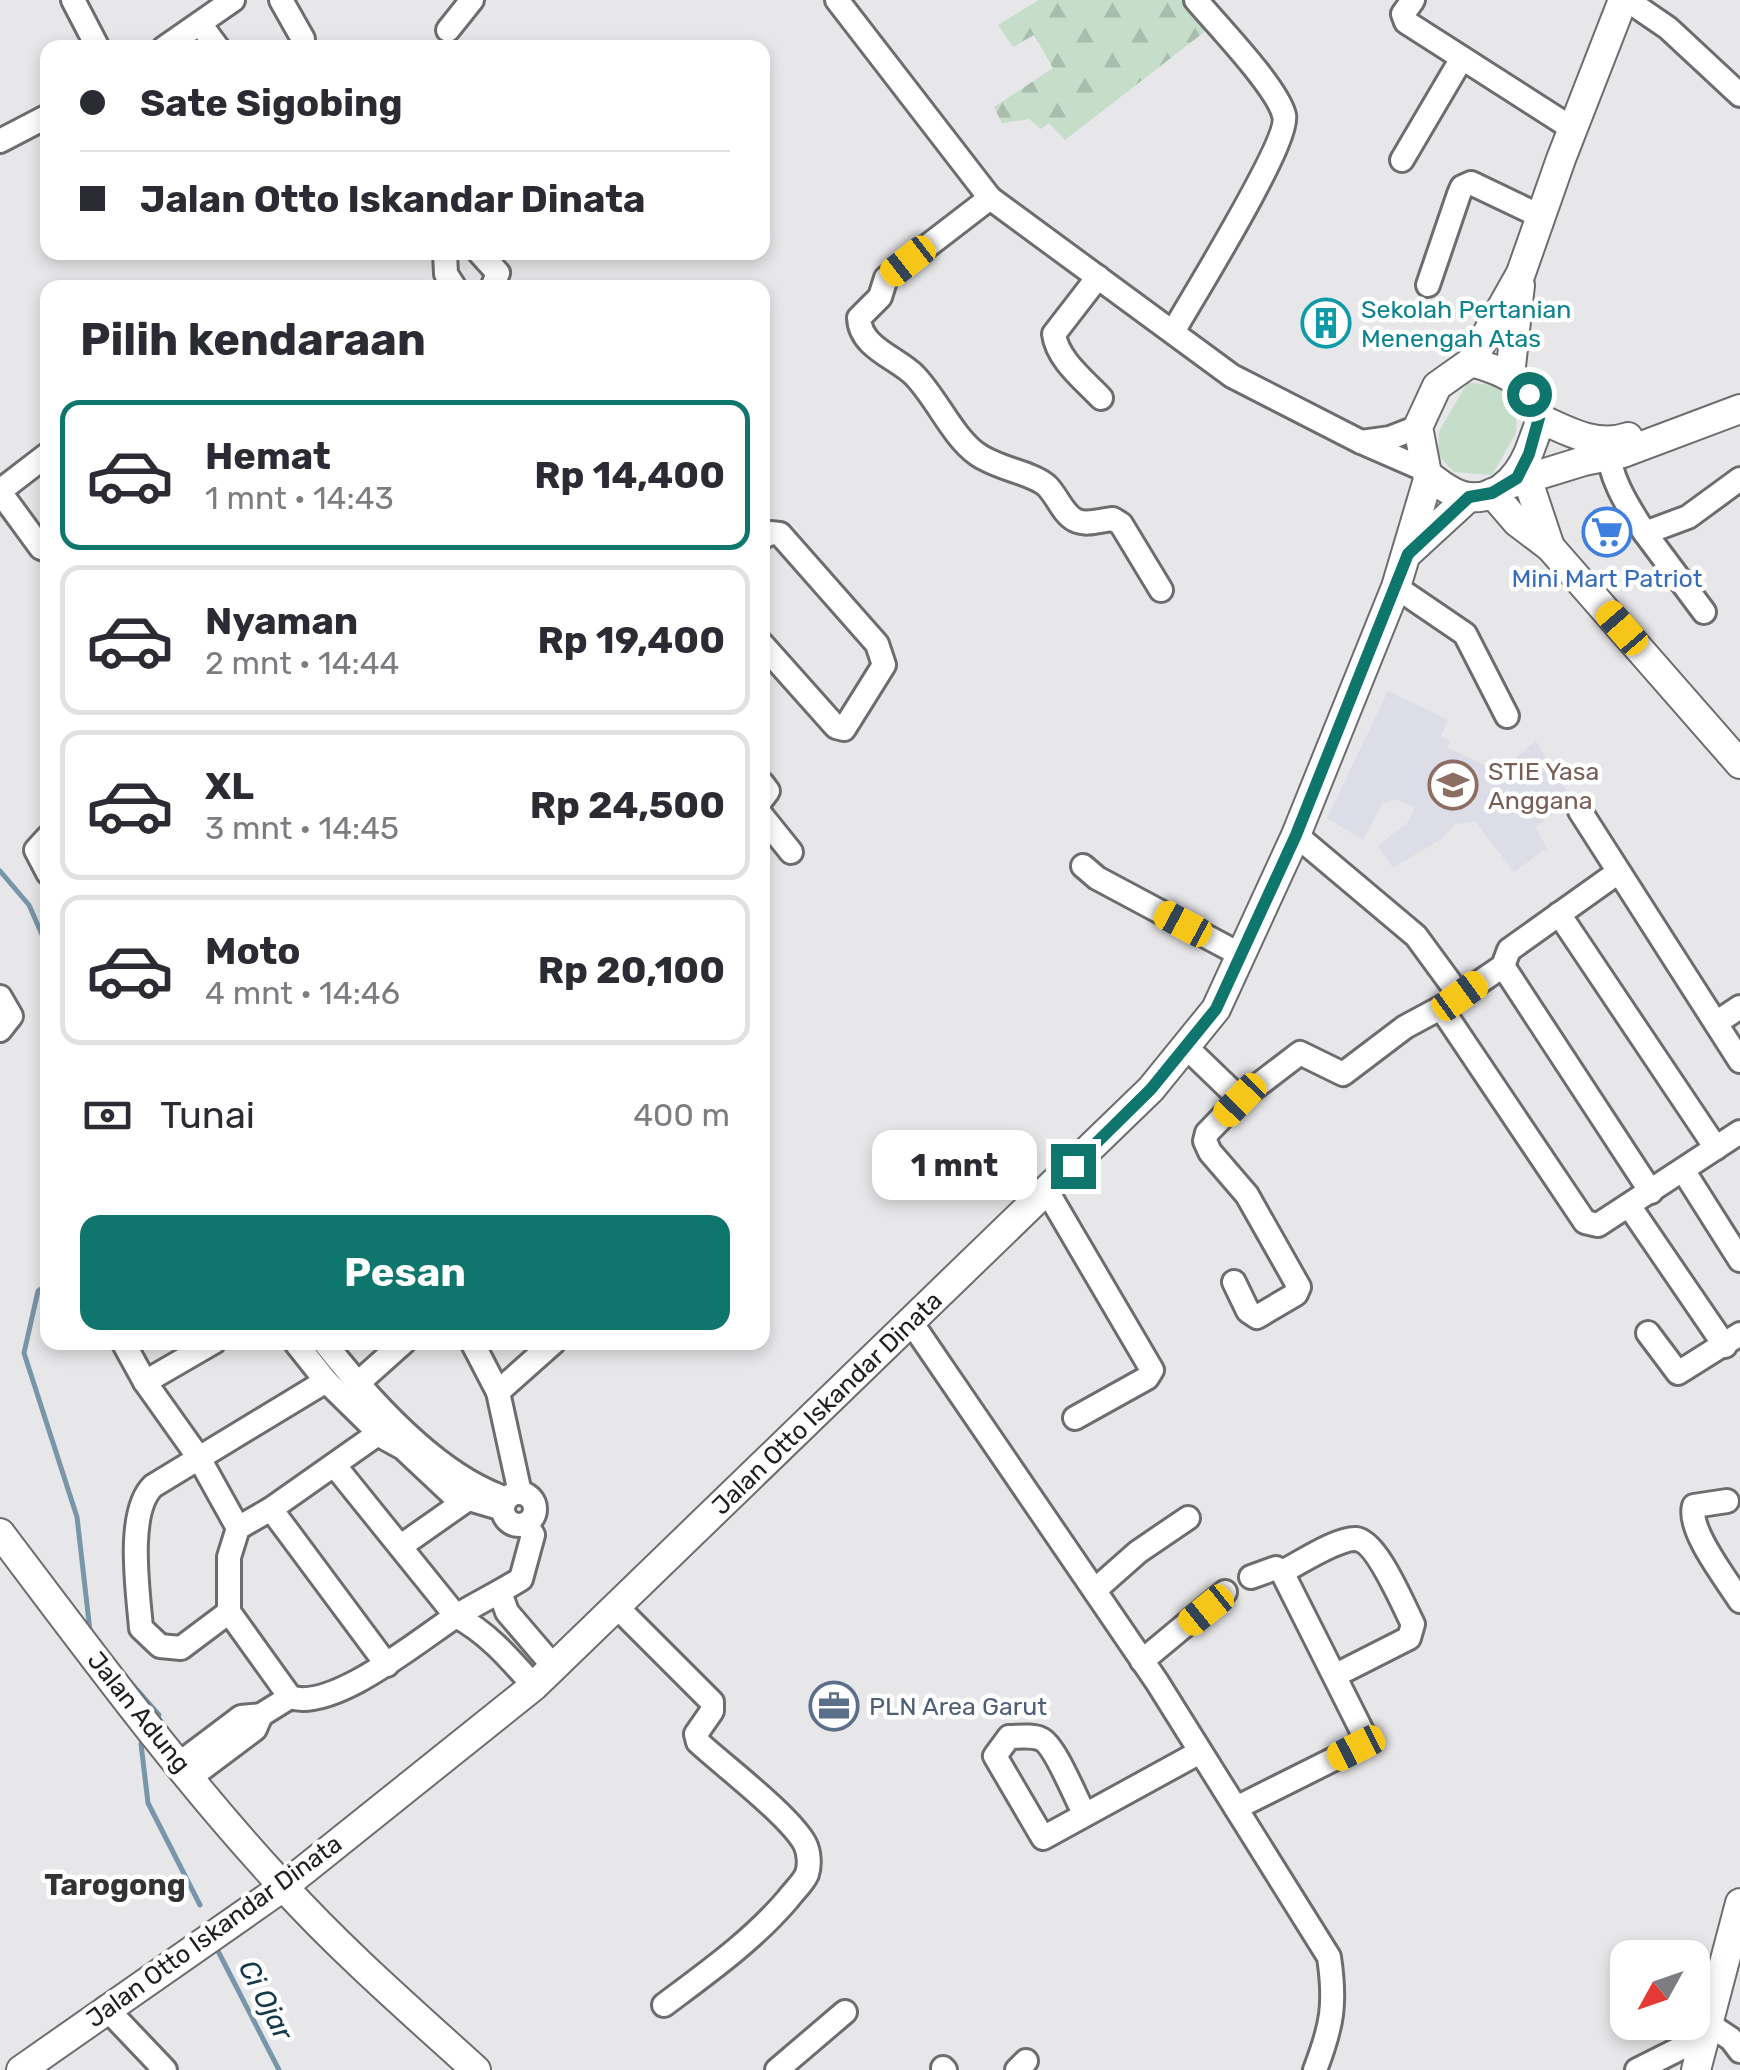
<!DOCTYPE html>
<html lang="id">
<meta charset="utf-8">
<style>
:root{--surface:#fff;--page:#f7f7f7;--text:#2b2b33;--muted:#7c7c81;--line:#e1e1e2;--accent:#0f766e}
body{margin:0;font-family:Rubik,sans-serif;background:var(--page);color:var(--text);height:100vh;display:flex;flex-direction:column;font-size:38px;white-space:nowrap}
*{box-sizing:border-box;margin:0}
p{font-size:32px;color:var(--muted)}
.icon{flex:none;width:55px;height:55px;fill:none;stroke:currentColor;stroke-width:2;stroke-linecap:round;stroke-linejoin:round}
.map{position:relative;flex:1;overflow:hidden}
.sheet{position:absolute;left:40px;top:280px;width:730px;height:1070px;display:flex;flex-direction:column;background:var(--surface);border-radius:20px;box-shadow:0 5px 15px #0003}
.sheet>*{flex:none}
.banner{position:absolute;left:40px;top:40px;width:730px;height:220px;border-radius:20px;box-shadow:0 5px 15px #0003;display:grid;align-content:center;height:220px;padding:0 40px;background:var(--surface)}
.needle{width:65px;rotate:230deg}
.tools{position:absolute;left:1610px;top:1940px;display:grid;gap:20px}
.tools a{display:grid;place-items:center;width:100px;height:100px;border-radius:20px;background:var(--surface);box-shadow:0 5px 15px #0003;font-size:50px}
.end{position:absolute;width:45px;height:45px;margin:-22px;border:12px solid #0f766e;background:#fff;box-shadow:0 0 0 5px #fff}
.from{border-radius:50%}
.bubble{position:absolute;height:70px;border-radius:20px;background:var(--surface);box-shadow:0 5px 15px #0003;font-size:32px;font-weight:700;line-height:70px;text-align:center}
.car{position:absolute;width:30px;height:60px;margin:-30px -15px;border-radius:12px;box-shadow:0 0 8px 2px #0007;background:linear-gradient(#f5c518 24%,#345 0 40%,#f5c518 0 76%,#345 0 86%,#f5c518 0)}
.banner b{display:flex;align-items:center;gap:35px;height:95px;font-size:38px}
.banner b+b{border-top:2px solid var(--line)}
.banner i{width:25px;height:25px;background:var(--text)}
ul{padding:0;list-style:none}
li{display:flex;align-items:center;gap:30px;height:150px;margin:0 20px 15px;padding:0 20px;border:5px solid var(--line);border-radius:20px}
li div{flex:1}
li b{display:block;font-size:38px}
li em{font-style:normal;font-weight:700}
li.active{border-color:var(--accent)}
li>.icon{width:90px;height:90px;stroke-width:1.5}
h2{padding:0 40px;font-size:45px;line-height:120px}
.pay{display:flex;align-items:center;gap:25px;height:110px;padding:0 40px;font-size:38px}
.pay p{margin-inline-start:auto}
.action{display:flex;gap:20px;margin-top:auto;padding:20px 40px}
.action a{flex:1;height:115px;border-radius:20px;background:var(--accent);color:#fff;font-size:40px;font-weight:700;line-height:115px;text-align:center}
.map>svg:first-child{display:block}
.built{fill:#dcdde6}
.forest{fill:url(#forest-firs)}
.green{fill:#c5ddc9}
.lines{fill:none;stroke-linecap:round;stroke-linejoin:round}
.stream{stroke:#7896a9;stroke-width:5}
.minor-casing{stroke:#6d6d6f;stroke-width:28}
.major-casing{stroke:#6d6d6f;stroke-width:32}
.minor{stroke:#fff;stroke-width:22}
.major{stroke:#fff;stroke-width:28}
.route{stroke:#0f766e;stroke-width:12}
.labels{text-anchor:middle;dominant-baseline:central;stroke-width:9;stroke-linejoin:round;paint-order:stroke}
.culture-label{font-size:25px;fill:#0d838f;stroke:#fff;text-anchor:start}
.shop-label{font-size:25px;fill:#366cbe;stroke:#fff}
.education-label{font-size:25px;fill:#785e54;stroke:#fff;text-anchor:start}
.street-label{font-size:25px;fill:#1e1e1f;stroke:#fff}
.service-label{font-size:25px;fill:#4e5e75;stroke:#fff;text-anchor:start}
.water-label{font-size:28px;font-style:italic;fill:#14394b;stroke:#fff}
.quarter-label{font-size:30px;font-weight:bold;fill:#323334;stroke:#fff}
</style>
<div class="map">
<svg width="1740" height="2070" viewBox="0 0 1740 2070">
<defs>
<pattern id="forest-firs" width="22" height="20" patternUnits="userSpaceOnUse" patternTransform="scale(2.5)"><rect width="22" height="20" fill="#c5ddc9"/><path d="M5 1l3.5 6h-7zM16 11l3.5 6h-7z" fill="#a9bdac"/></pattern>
</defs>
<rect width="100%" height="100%" fill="#e7e7e9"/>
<path class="built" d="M1388 691 1448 720 1441 736 1451 741 1447 747 1499 772 1536 741 1573 800 1535 827 1547 848 1514 872 1475 821 1455 824 1443 838 1393 868 1378 846 1408 822 1415 807 1394 799 1382 804 1363 840 1327 818Z"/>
<path class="forest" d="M1039 0H1190L1212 26 1065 140 1049 123 1041 129 1029 119 1002 123 994 107 1053 68 1034 35 1013 47 998 25Z"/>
<path class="green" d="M1468 382 1496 386 1517 401 1516 433 1492 475 1454 472 1438 455 1439 431Z"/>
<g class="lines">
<g class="stream">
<path d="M0 871 29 905 48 948"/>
<path d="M48 1284 38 1291 24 1353 77 1517 90 1631"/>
<path d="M130 1682 159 1715 156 1720"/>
<path d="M145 1738 141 1744 148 1803 200 1905"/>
<path d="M217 1949 279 2070"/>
</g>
<g class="minor-casing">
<g id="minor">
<path d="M73 0 98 48"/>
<path d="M281 0 303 39V48"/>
<path d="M837 0 990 198 1232 376 1361 442 1423 469"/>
<path d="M1413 0 1403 14 1406 22 1573 129"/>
<path d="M1627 0 1668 28 1740 95"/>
<path d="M201 25 218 48"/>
<path d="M448 30 472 0"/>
<path d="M164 48 233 0"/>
<path d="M0 141 48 116"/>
<path d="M1402 160 1462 58"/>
<path d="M990 198 886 278 880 297 859 318C860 348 898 358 915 376 937 399 953 437 977 454 998 469 1030 472 1046 485 1057 495 1062 513 1075 520 1087 526 1100 520 1113 519L1121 524 1161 590"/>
<path d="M445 252 446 274 455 288"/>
<path d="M479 252 498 273 492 288"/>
<path d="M1098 277 1054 334C1057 359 1084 380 1101 398"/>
<path d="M1428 285 1459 194 1462 187 1471 183 1540 216"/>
<path d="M1173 332C1191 300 1291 140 1284 115 1277 87 1217 25 1196 0"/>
<path d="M1608 441C1606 473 1628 507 1645 533L1688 517 1740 479"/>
<path d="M1361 442 1390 438 1418 427"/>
<path d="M0 491 48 454"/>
<path d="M0 492 41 548 48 550"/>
<path d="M1645 533 1704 612"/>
<path d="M762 538 770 533 780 534 877 644 884 665 844 729 836 727 762 644"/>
<path d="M1396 587 1465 634 1507 716"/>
<path d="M762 783 768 791 762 799"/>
<path d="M1580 811 1740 1061"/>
<path d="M762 816 791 852"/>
<path d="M1296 835 1416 936 1460 996"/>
<path d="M48 837 36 850 48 873"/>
<path d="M1083 866 1097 878 1241 955"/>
<path d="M1559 914 1716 1148"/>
<path d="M1503 966 1651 1192"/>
<path d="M0 997 11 1016 0 1030"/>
<path d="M1441 1008 1585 1222 1598 1225 1740 1132"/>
<path d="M1716 1023 1740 1007"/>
<path d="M1186 1047 1240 1099 1300 1053 1343 1074 1405 1027 1446 1005 1503 966 1509 950 1617 873"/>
<path d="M1683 1170 1740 1260"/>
<path d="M1047 1191 1152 1370 1147 1378 1075 1418"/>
<path d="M1630 1207 1725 1346"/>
<path d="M1234 1282 1248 1311 1257 1317 1296 1294 1299 1287 1247 1195 1210 1152 1205 1141 1207 1133 1240 1099"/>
<path d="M911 1322 1157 1682 1329 1957C1336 2004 1332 2026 1315 2070"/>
<path d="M1648 1333 1678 1373 1740 1334"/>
<path d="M123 1342 145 1382 199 1458 238 1528"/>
<path d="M295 1342 326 1381 383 1437 403 1448 452 1494 503 1509"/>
<path d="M324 1342C368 1398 433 1471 499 1496"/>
<path d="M472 1342 498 1392 520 1493"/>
<path d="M145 1382 214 1342"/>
<path d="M357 1384 404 1342"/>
<path d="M498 1392 554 1342"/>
<path d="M335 1466 456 1616C488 1633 510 1659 534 1686"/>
<circle cx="519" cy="1509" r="16"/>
<path d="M1727 1501 1694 1506C1687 1530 1727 1580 1740 1601"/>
<path d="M271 1509 387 1665"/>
<path d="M401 1546 468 1499"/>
<path d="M1282 1572C1300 1563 1337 1538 1356 1539 1377 1541 1403 1605 1413 1624L1409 1638 1336 1675"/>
<path d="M1095 1590 1138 1552 1188 1518"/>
<path d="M500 1592 507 1612 554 1667"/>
<path d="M616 1606 712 1702V1711L696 1734 698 1742C724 1766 790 1816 805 1844 809 1852 810 1865 807 1874 803 1883 794 1891 788 1899 752 1941 708 1972 664 2005"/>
<path d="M229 1612V1557L238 1528 271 1509 379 1433"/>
<path d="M1142 1661 1225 1592"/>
<path d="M290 1697 229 1612 181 1648 160 1646 141 1628C138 1591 126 1512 153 1486L326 1381"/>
<path d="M180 1763 241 1717 261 1715 290 1697C332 1712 418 1641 453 1618 475 1604 499 1593 521 1579L533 1535 526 1524"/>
<path d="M191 1777 255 1729 261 1715"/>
<path d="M1236 1808 1356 1748 1364 1735 1282 1572 1276 1568 1251 1577"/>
<path d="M1085 1815C1076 1799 1055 1745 1041 1739 1032 1735 1019 1737 1009 1737L995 1756 1043 1838 1200 1752"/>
<path d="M106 2008 165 2070"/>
<path d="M1710 2025 1731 2039 1740 2051"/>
<path d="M943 2068 945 2070"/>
<path d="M777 2070 845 2012"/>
<path d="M1017 2070 1026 2061"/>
<path d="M1637 2070 1705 2036"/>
</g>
</g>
<g class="major-casing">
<g id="major">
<path d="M1471 362C1498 369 1537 384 1539 418 1540 424 1535 435 1533 441 1524 469 1503 501 1468 497 1453 495 1438 483 1427 474L1418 427 1437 386 1471 362 1521 273 1561 159 1623 0"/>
<path d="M1510 375 1520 285"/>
<path d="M1539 418C1567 431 1597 448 1628 437"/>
<path d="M1523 466 1550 547"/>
<path d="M1506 485 1584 461 1623 453 1740 409"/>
<path d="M1492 493 1517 522 1550 547 1740 764"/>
<path d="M1407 554 1469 497"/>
<path d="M0 1533C91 1653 180 1775 282 1885 342 1951 410 2010 476 2070"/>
<path d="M21 2070 283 1887 534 1686 1151 1089 1216 1009 1296 835 1396 587 1429 476"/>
<path d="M1696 2070 1740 1903"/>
</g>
</g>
<use href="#minor" class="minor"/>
<use href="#major" class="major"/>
</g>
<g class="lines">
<path class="route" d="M1073 1166 1151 1089 1216 1009 1296 835 1408 554 1469 497 1492 493 1517 478 1529 454 1539 418 1529 394"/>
</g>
<defs>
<g id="building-ring" transform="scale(2.5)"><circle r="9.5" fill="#fff" stroke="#0f9aa8" stroke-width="1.5"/><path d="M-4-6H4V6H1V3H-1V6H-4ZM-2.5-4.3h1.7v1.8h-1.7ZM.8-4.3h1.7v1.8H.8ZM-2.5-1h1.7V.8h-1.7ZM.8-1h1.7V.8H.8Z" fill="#0f9aa8"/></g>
<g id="supermarket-ring" transform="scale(2.5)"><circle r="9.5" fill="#fff" stroke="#3f7fe0" stroke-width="1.5"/><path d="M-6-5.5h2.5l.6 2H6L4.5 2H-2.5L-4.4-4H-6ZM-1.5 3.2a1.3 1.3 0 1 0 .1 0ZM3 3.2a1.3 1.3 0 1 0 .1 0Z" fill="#3f7fe0"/></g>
<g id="university-ring" transform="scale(2.5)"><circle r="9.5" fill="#fff" stroke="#8d6e63" stroke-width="1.5"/><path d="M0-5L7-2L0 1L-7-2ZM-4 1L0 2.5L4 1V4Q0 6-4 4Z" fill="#8d6e63"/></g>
<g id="office-ring" transform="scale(2.5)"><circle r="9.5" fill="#fff" stroke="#5c6f8a" stroke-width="1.5"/><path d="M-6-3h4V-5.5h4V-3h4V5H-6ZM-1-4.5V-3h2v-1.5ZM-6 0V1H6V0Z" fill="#5c6f8a"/></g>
</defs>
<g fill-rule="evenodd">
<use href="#building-ring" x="1326" y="323"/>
<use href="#supermarket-ring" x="1607" y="532"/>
<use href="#university-ring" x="1453" y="785"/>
<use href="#office-ring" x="834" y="1706"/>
</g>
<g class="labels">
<g class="culture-label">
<text x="1361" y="309">Sekolah Pertanian<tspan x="1361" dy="29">Menengah Atas</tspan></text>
</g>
<g class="shop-label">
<text x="1607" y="578">Mini Mart Patriot</text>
</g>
<g class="education-label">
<text x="1488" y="771">STIE Yasa<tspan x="1488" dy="29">Anggana</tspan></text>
</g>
<g class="street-label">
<text transform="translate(827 1403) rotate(-44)">Jalan Otto Iskandar Dinata</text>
<text transform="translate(139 1712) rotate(51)">Jalan Adung</text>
<text transform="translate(214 1931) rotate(-36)">Jalan Otto Iskandar Dinata</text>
</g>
<g class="service-label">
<text x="869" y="1706">PLN Area Garut</text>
</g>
<g class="water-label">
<text transform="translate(266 2000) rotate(63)">Ci Ojar</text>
</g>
<g class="quarter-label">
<text x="115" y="1885">Tarogong</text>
</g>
</g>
</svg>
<div class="tools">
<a><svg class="needle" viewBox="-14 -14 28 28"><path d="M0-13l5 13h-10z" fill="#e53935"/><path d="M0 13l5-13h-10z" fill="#7c7c81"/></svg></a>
</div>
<i class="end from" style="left:1529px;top:394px"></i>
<i class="end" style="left:1073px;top:1166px"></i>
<div class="bubble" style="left:872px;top:1130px;width:165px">1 mnt</div>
<i class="car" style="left:908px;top:261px;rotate:232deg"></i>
<i class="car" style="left:1622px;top:628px;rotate:319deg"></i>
<i class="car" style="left:1183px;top:924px;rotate:298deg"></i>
<i class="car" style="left:1460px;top:996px;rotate:54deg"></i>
<i class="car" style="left:1240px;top:1100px;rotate:224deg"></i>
<i class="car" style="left:1206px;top:1610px;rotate:231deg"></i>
<i class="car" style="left:1356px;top:1748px;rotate:243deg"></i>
<div class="banner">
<b><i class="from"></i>Sate Sigobing</b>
<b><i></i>Jalan Otto Iskandar Dinata</b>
</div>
<section class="sheet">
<h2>Pilih kendaraan</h2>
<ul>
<li class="active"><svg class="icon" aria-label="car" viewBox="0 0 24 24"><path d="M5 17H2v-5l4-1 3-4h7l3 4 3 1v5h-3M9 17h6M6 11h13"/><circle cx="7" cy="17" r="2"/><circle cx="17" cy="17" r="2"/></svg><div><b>Hemat</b><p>1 mnt · 14:43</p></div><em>Rp 14,400</em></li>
<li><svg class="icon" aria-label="car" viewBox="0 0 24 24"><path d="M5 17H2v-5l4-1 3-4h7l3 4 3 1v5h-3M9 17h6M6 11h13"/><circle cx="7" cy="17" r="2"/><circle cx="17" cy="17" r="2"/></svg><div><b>Nyaman</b><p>2 mnt · 14:44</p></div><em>Rp 19,400</em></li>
<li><svg class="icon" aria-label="car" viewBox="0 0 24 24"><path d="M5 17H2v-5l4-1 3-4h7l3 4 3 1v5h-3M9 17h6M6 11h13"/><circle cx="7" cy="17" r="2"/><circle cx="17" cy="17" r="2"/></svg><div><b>XL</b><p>3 mnt · 14:45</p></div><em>Rp 24,500</em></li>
<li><svg class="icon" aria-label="car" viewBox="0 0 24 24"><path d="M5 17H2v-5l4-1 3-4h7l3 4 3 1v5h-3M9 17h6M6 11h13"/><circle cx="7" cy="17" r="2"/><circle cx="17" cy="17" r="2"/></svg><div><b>Moto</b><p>4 mnt · 14:46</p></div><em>Rp 20,100</em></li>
</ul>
<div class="pay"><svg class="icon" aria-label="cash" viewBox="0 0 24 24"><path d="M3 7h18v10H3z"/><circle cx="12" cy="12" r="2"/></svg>Tunai<p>400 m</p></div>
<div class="action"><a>Pesan</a></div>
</section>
</div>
